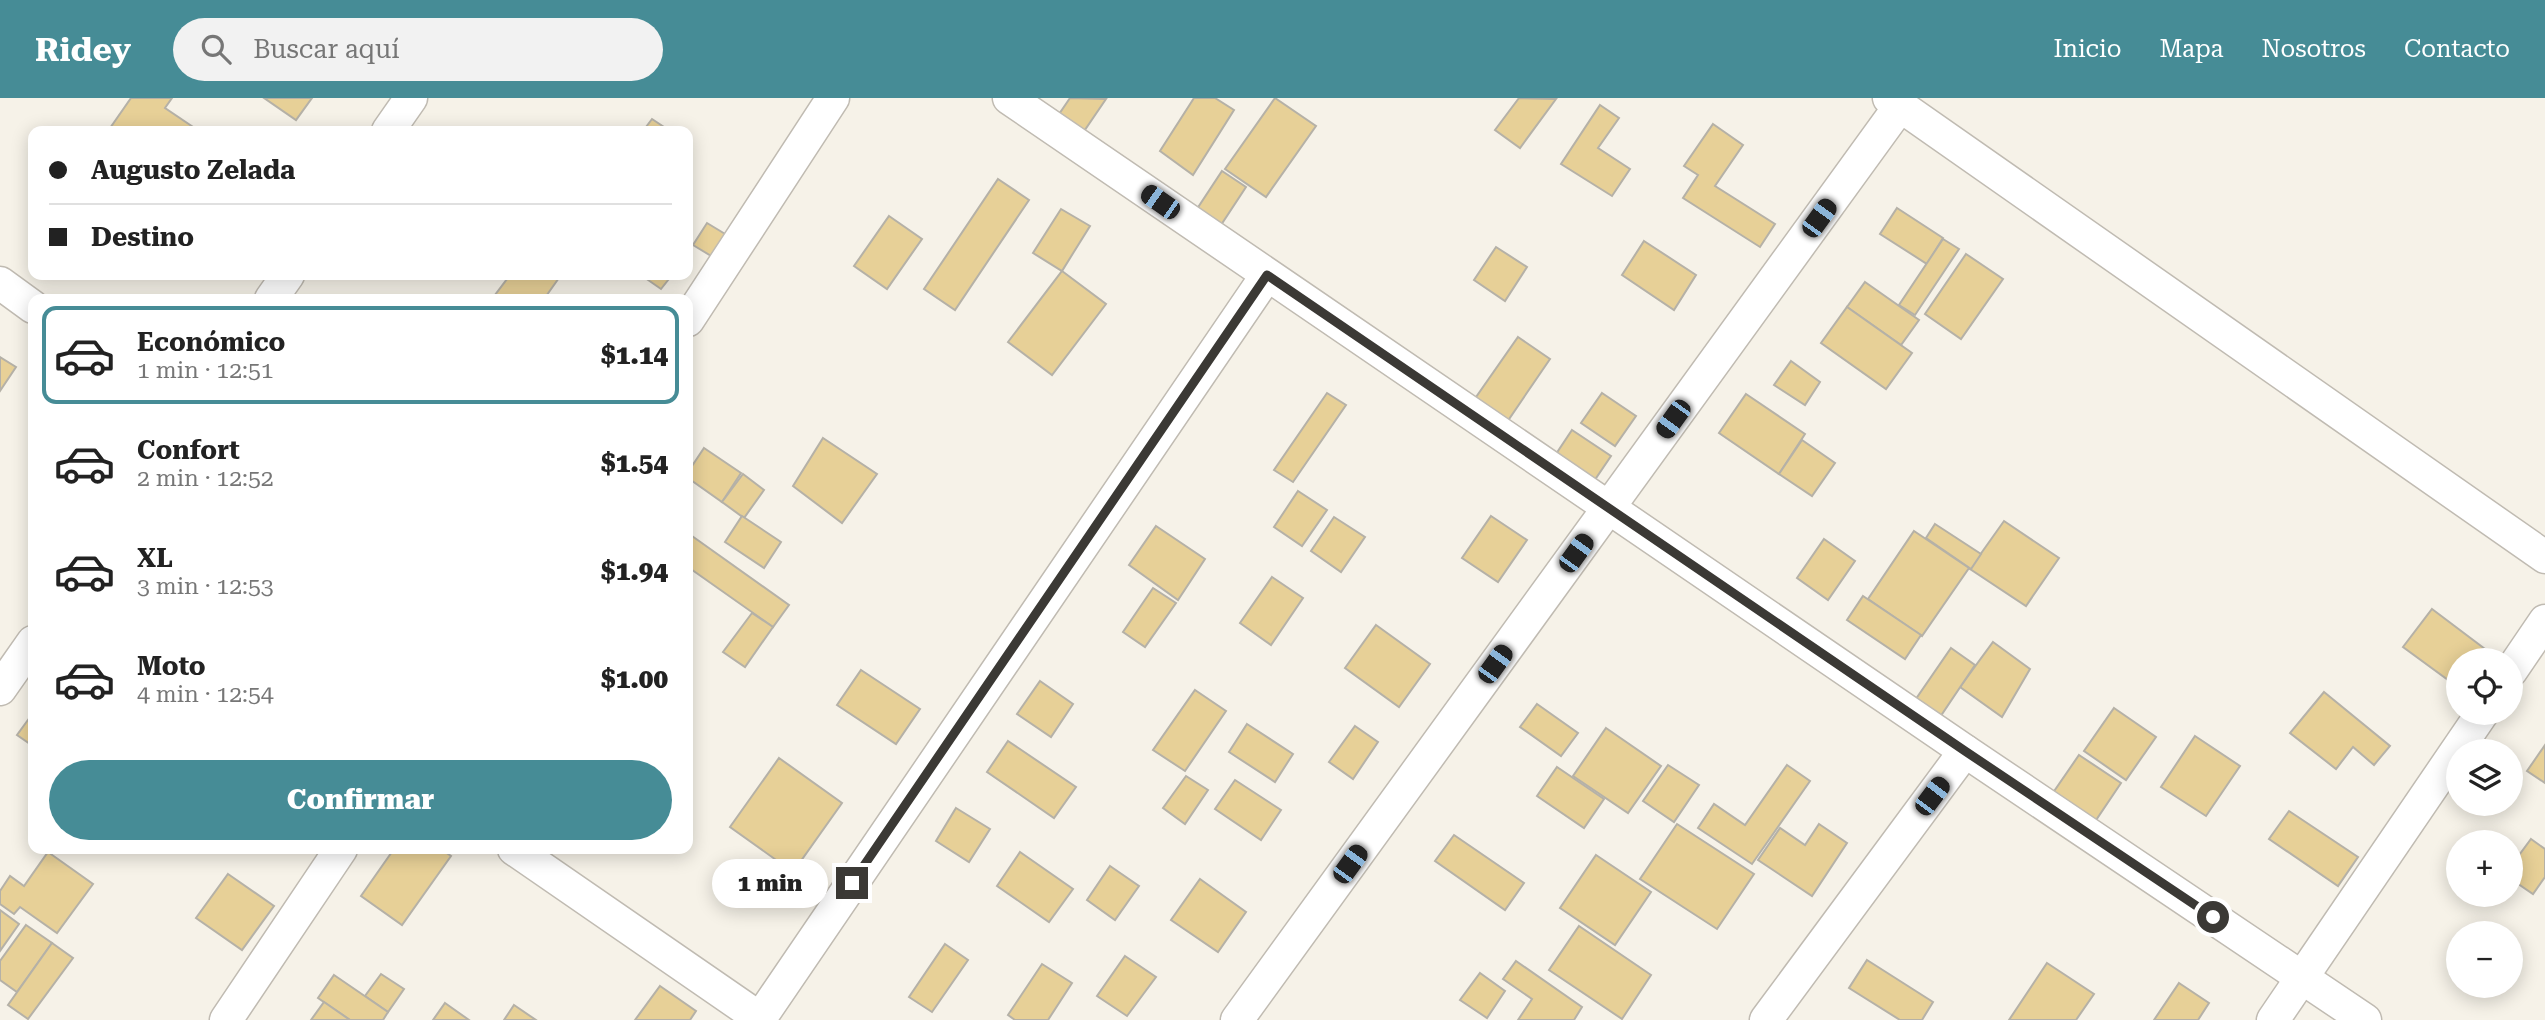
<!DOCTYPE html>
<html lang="es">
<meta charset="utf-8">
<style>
:root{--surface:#fff;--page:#f2f2f2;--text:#222;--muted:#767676;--line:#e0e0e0;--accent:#468c96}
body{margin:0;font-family:"Roboto Serif",serif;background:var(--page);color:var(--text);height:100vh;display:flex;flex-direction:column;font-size:26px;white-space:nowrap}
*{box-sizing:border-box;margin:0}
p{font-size:23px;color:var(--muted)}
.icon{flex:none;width:38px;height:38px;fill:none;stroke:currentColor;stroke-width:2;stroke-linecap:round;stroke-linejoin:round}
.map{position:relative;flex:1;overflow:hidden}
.drawer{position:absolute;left:28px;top:196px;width:665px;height:560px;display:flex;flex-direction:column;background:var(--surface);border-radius:14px;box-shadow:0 4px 18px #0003}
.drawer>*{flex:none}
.hud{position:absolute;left:28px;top:28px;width:665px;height:154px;border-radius:14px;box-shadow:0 4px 18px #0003;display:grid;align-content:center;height:154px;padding:0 21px;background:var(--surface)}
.tools{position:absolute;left:2446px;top:550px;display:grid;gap:14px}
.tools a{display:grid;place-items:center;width:77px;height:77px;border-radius:50%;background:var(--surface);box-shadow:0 4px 18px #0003;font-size:35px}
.end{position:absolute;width:32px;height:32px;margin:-16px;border:9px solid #3b3935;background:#fff;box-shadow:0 0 0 4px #fff}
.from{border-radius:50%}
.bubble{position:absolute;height:49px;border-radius:24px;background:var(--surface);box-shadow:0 4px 18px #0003;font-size:23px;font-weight:800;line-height:49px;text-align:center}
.car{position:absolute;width:21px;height:42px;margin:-21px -10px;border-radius:9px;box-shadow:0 0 5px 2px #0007;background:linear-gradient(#222 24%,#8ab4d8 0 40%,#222 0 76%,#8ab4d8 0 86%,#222 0)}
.hud b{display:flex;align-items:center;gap:24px;height:66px;font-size:26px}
.hud b+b{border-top:2px solid var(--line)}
.hud i{width:18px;height:18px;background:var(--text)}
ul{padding:12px 0 0;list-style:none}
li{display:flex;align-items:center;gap:21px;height:98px;margin:0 14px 10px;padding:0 7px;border:4px solid transparent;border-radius:14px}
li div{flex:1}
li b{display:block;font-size:26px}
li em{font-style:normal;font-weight:800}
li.active{border-color:var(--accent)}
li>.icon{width:63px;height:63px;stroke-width:1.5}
.action{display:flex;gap:14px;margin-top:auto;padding:14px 21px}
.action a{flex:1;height:80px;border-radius:42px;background:var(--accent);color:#fff;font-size:28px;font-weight:800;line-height:80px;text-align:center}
header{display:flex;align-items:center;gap:42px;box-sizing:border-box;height:98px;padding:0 35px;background:var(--accent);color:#fff}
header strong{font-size:33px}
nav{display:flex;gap:38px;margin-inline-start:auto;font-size:24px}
.search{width:490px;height:63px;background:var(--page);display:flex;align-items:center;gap:18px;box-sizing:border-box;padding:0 24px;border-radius:38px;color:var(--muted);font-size:26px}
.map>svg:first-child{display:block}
.building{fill:#e7d097;stroke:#b5b1a7;stroke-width:2}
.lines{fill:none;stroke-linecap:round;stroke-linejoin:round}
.minor-casing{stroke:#c0bbb2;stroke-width:35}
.minor{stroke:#fff;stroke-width:32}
.route{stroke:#3b3935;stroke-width:9}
</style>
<header>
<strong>Ridey</strong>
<div class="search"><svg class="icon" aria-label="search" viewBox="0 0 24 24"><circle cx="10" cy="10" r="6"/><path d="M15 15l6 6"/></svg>Buscar aquí</div>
<nav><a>Inicio</a><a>Mapa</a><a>Nosotros</a><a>Contacto</a></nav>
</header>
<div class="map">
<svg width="2545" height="922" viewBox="0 0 2545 922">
<rect width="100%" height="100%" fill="#f6f2e8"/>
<g class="building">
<path d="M131 0H172L165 10 199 33H108Z"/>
<path d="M264 0H312L296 22Z"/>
<path d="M1070 0 1106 1 1078 42 1053 25Z"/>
<path d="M1194 0H1215L1234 12 1193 77 1160 53Z"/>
<path d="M1275 0 1316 28 1266 99 1225 71Z"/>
<path d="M1519 0 1556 1 1520 50 1495 32Z"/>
<path d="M1600 7 1619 20 1598 50 1630 71 1612 98 1561 66Z"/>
<path d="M652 21 670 33H643Z"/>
<path d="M1713 26 1743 47 1715 88 1775 126 1760 149 1683 100 1698 77 1684 68Z"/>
<path d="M1222 73 1246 89 1217 133 1193 117Z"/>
<path d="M998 81 1029 102 955 212 924 191Z"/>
<path d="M1897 110 1943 140 1927 166 1880 136Z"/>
<path d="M1061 111 1090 128 1062 173 1033 155Z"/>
<path d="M889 118 922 141 887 191 854 168Z"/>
<path d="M707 125 740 145 726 167 693 147Z"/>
<path d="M1943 141 1959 151 1915 217 1899 207Z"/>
<path d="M1644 143 1696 177 1674 212 1622 177Z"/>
<path d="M1496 149 1527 169 1505 203 1474 182Z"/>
<path d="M1966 156 2003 181 1961 241 1925 216Z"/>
<path d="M1062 173 1106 206 1052 277 1008 244Z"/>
<path d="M510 177H561L544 201H502L495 197Z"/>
<path d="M641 177H672L661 191Z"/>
<path d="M1865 184 1919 222 1901 247 1847 209Z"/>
<path d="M1847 209 1912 255 1886 291 1821 245Z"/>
<path d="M1518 239 1550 261 1507 324 1474 302Z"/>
<path d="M0 259 16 269 0 293Z"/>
<path d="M1791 263 1820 284 1805 307 1774 287Z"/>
<path d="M1327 295 1346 307 1293 384 1274 372Z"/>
<path d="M1602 295 1636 318 1615 348 1581 325Z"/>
<path d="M1746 296 1805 336 1779 376 1719 335Z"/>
<path d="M1572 332 1611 358 1592 386 1554 359Z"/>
<path d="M823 340 877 376 842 425 793 388Z"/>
<path d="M1802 342 1835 365 1812 398 1779 376Z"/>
<path d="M704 350 741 375 722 404 688 380V374Z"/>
<path d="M743 376 764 392 744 420 722 404Z"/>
<path d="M1298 393 1327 412 1302 448 1274 429Z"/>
<path d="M742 418 781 444 764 470 725 444Z"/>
<path d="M1491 418 1527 442 1498 484 1462 460Z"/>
<path d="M1334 419 1365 439 1341 474 1311 453Z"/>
<path d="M2004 423 2059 460 2026 508 1970 471Z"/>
<path d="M1935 426 1981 456 1971 471 1926 440Z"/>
<path d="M1156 428 1205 461 1178 502 1129 467Z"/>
<path d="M1914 433 1969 470 1922 538 1868 501Z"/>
<path d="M692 438 789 507 773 529 688 469V444Z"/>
<path d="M1824 441 1855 463 1828 502 1797 480Z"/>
<path d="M1272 479 1303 500 1271 547 1240 525Z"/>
<path d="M1153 490 1176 505 1145 549 1123 534Z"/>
<path d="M1863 498 1921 537 1905 561 1847 522Z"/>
<path d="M2432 511 2489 554 2484 562H2459V590L2403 549Z"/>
<path d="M752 515 773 529 745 569 723 554Z"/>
<path d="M1376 527 1430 566 1399 609 1345 570Z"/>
<path d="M1993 544 2030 571 2002 619 1960 589Z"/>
<path d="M1951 550 1975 567 1934 628 1909 611Z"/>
<path d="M861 572 920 611 896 646 837 607Z"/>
<path d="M1040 583 1073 606 1051 639 1017 616Z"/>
<path d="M1195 592 1226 613 1185 673 1153 652Z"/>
<path d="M2324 594 2390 648 2374 667 2353 649 2336 671 2290 635Z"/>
<path d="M1537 606 1578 635 1561 658 1520 629Z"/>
<path d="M2114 610 2156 639 2126 682 2084 653Z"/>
<path d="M33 615V648L17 637Z"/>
<path d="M1247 626 1293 656 1275 684 1229 654Z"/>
<path d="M1355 628 1378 644 1353 681 1329 664Z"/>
<path d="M1606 630 1661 668 1628 715 1573 678Z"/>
<path d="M2195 638 2240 668 2206 718 2161 689Z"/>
<path d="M1008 643 1076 689 1054 720 987 674Z"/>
<path d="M2545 647V685L2527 673Z"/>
<path d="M2079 657 2121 685 2090 731 2048 702Z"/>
<path d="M779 660 842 705 793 774 730 729Z"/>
<path d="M1668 667 1699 687 1674 724 1643 703Z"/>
<path d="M1787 667 1810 683 1752 766 1698 730 1714 706 1745 727Z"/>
<path d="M1557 669 1604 701 1584 730 1537 698Z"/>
<path d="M1186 678 1208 692 1185 726 1163 710Z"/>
<path d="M1235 682 1281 712 1261 742 1215 711Z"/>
<path d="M956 710 990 731 969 764 936 743Z"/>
<path d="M2289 713 2358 759 2338 788 2269 741Z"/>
<path d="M1677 726 1754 776 1717 831 1640 781Z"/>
<path d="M1819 726 1847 745 1812 798 1758 762 1780 730 1805 747Z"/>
<path d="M1454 737 1524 785 1505 812 1435 763Z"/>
<path d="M2531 741 2545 751V779L2533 796 2511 781V768Z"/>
<path d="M394 751H441L451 758 402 827 361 798Z"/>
<path d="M48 754 93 786 57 835 20 809 14 816 0 806V793L10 778 24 788Z"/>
<path d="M1020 754 1073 791 1049 824 997 788Z"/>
<path d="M1596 757 1651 794 1615 847 1560 810Z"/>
<path d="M1110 768 1139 788 1115 822 1087 802Z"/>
<path d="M228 776 274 808 242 852 196 820Z"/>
<path d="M1200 781 1246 814 1218 854 1171 822Z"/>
<path d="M0 812 19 826 0 853Z"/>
<path d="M26 827 52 845 17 894 0 882V863Z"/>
<path d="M1579 828 1651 877 1622 921 1549 872Z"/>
<path d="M52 845 73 860 28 921 8 907Z"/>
<path d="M945 846 968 862 932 914 909 899Z"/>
<path d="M1125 858 1156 879 1127 918 1097 898Z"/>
<path d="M1867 862 1933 904 1922 922H1900L1849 890Z"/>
<path d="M1516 863 1582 909 1574 922H1518L1532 901 1503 881Z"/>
<path d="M2047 865 2094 896 2076 922H2009Z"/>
<path d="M1042 866 1072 885 1048 922H1015L1008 917Z"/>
<path d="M1480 875 1505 893 1487 920 1460 902Z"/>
<path d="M381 876 404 891 388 914 365 898Z"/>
<path d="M334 877 388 914 383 922H350L318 900Z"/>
<path d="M2179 885 2209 905 2198 922H2154Z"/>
<path d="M660 888 696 913 690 922H635Z"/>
<path d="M324 904 350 922H311Z"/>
<path d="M445 905 469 922H433Z"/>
<path d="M514 907 536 922H504Z"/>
</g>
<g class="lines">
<g class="minor-casing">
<g id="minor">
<path d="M1009 0 1965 653 2365 922"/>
<path d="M1889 0 2545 459"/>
<path d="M388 33 411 0"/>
<path d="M0 185 33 209"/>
<path d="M271 201 288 177"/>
<path d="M688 222 833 0"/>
<path d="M2511 573 2545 523"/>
<path d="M0 591 33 544"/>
<path d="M514 751 762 922"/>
<path d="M226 922 341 751"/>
<path d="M759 922 1267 177"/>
<path d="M1237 922 1900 8"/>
<path d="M1766 922 1965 653"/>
<path d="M2273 922 2483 614"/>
</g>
</g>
<use href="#minor" class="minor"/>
</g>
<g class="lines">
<path class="route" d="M852 785 1267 177 1965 653 2213 819"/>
</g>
</svg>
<div class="tools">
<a><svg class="icon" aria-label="locate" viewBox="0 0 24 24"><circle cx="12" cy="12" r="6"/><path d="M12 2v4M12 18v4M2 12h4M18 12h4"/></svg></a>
<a><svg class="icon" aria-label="layers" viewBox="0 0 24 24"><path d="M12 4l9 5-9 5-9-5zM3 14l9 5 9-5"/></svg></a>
<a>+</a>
<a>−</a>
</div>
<i class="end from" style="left:2213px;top:819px"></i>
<i class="end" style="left:852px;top:785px"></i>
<div class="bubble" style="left:712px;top:761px;width:116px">1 min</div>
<i class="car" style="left:1160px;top:104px;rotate:305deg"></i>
<i class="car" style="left:1819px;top:120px;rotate:36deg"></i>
<i class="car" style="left:1673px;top:321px;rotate:216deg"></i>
<i class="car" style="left:1576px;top:455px;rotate:36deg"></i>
<i class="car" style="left:1495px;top:566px;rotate:36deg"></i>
<i class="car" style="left:1932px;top:698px;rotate:37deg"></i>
<i class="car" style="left:1350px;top:766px;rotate:36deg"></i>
<div class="hud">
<b><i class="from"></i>Augusto Zelada</b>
<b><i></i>Destino</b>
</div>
<section class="drawer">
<ul>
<li class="active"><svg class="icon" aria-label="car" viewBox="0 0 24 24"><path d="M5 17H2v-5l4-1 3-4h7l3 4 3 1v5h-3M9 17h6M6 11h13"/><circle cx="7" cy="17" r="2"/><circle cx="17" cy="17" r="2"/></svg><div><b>Económico</b><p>1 min · 12:51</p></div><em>$1.14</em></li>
<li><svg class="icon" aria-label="car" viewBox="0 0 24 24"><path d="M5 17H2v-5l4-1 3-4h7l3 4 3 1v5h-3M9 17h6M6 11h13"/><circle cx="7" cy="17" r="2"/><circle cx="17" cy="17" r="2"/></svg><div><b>Confort</b><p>2 min · 12:52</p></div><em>$1.54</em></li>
<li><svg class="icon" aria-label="car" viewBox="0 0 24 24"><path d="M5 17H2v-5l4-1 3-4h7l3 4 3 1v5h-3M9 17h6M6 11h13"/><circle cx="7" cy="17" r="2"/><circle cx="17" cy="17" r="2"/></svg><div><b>XL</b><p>3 min · 12:53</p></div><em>$1.94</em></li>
<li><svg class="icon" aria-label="car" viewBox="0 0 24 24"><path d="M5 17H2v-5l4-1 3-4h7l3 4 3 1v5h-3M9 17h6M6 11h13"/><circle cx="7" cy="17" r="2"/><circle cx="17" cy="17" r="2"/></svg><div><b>Moto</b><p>4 min · 12:54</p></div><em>$1.00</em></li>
</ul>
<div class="action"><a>Confirmar</a></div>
</section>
</div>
